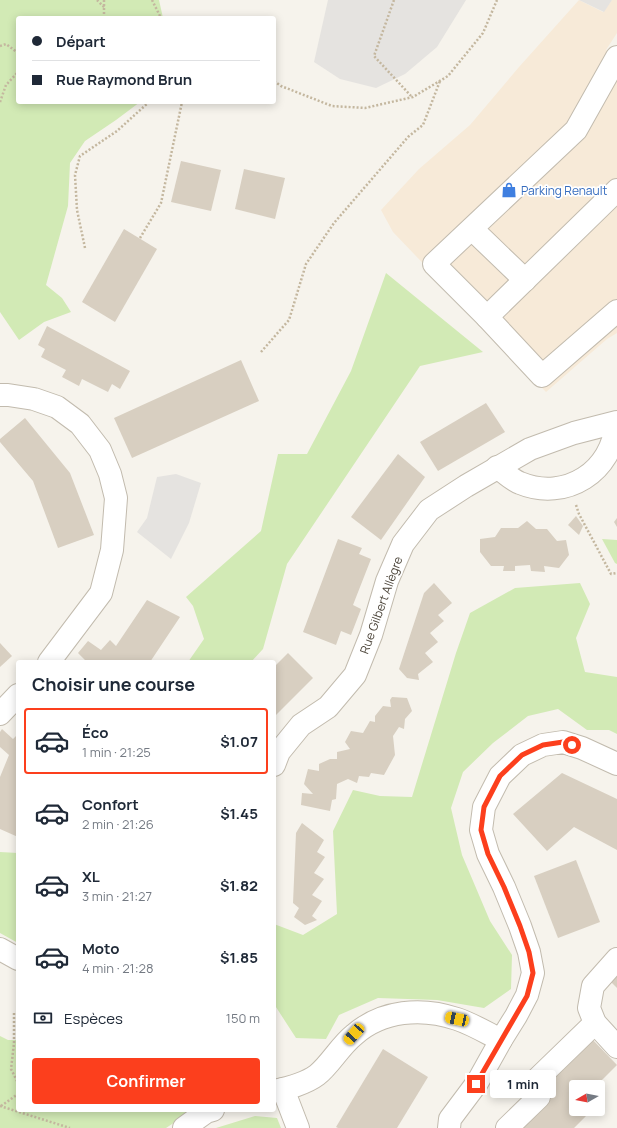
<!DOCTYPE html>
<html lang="fr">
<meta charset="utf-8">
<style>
:root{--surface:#fff;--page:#f2f2f3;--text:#1f2937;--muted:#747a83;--line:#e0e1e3;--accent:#fc3f1d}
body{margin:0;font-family:Manrope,sans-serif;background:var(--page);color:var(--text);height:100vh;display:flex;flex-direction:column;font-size:15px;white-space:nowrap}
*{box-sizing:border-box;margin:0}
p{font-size:13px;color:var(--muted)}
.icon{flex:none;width:22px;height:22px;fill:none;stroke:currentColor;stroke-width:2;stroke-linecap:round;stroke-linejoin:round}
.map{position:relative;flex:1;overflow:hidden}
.sheet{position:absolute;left:16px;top:660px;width:260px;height:452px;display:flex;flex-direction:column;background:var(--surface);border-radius:4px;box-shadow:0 2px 10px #0003}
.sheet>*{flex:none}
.guide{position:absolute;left:16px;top:16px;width:260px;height:88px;border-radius:4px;box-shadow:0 2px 10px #0003;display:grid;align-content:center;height:88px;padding:0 16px;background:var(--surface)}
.needle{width:26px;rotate:261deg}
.buttons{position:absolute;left:569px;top:1080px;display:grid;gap:8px}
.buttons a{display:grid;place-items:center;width:36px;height:36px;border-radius:4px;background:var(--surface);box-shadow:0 2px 10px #0003;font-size:20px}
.end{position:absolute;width:18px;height:18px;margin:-9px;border:5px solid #fc3f1d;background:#fff;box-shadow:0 0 0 2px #fff}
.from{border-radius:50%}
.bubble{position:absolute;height:28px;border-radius:4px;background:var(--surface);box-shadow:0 2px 10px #0003;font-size:13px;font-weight:700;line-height:28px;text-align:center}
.car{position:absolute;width:12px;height:24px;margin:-12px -6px;border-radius:5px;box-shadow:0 0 3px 1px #0007;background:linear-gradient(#f5c518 24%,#345 0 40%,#f5c518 0 76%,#345 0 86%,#f5c518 0)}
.guide b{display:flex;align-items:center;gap:14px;height:38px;font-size:15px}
.guide b+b{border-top:1px solid var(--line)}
.guide i{width:10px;height:10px;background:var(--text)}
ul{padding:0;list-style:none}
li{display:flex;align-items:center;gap:12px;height:66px;margin:0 8px 6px;padding:0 8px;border:2px solid transparent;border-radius:4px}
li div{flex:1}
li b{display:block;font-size:15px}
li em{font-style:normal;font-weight:700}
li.selected{border-color:var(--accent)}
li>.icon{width:36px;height:36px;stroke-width:1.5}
h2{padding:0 16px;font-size:18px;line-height:48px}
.pay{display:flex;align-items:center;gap:10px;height:44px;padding:0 16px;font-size:15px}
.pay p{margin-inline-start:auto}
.action{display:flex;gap:8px;margin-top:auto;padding:8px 16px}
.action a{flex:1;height:46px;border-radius:4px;background:var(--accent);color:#fff;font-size:16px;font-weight:700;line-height:46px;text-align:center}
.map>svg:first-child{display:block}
.commercial{fill:#f7ead8}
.green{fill:#d2eab5}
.parking{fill:#e5e3e0}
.building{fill:#d8cfc1}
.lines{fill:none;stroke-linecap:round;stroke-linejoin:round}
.minor-casing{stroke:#c2bbae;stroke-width:24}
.path{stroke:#c4b79f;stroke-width:2.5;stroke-dasharray:2 2;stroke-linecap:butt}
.minor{stroke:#fff;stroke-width:22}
.route{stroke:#fc3f1d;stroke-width:5}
.labels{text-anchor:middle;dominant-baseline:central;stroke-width:3.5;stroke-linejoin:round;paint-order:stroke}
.shop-label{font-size:12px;fill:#366cbe;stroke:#fff;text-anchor:start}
.street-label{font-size:12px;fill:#4b4439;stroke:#fff}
</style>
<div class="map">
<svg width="617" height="1128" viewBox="0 0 617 1128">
<rect width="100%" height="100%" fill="#f6f3ec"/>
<path class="commercial" d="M579 0 603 12 612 0H617V33L606 50 617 58V333L607 339 546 392 393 232 381 210 419 169 470 125 519 67Z"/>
<g class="green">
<path d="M0 0H159L163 18H18V102H140L116 120 85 141 70 163 68 206 46 285 62 298 71 312 44 322 19 340 0 312Z"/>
<path d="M386 273 483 352 420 366 287 564 263 649 251 662H188L204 639 193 606 186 597 261 531 278 454H307L351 371Z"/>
<path d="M602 539 617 540V564L615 563Z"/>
<path d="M580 583 590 604 576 638 585 672 617 677V734L609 730H587L558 709 528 716 493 743 463 772 451 808 462 855 490 921 512 955 511 989 484 1008 437 1000 378 998 339 1015 326 1039 296 1038 274 1004V924L303 935 337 914 333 831 353 790 380 796 412 797 456 653 470 613 515 588Z"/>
<path d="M0 852 18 853V943L0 933Z"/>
<path d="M0 1036 8 1040H18V1110H193L166 1128H0Z"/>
<path d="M255 1116 277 1118 281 1128H216Z"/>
</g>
<g class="parking">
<path d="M328 0H466L437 47 405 74 376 88 340 79 314 62Z"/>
<path d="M579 0H612L604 12Z"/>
<path d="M176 474 201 483 189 523 171 559 137 532 147 518 157 477Z"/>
</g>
<g class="building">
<path d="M181 161 221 170 211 211 171 202Z"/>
<path d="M244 169 285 178 275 219 235 209Z"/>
<path d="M124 229 157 249 115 322 82 302Z"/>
<path d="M47 326 130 371 120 389 112 384 108 392 82 379 79 386 62 377 66 370 41 357 45 349 38 345Z"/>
<path d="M241 360 259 401 132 458 114 418Z"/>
<path d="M486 403 505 432 438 471 420 442Z"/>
<path d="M25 418 70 473 94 535 58 548 33 481 0 442V439Z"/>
<path d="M398 454 425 477 381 540 351 517Z"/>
<path d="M576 516 583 526 579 535 568 525Z"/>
<path d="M617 518V527L614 522Z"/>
<path d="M527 521 536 529H547L557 541 566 540 569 555 559 568 544 566 545 572 531 571 530 565 515 566V571H503L504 566H491L480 552V539L495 537 501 528H518Z"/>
<path d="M338 539 362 548 359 554 371 559 353 605 361 609 351 635 341 631 336 645 303 632Z"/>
<path d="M434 583 452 603 438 615 444 621 430 633 438 642 425 653 433 662 418 674 419 680 407 678 399 669 424 593Z"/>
<path d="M147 600 180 617 150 662H87L78 653 88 641 101 650 110 640 116 646Z"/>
<path d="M0 643 12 656 0 667Z"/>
<path d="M288 653 313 678 274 717V667Z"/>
<path d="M392 697 407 698 412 711 405 719 404 729 399 727 393 736 395 755 384 775 371 773 369 777 359 776 357 783 348 779 337 784 336 799 332 800 330 811 301 805 302 793 313 794 304 784 308 769 319 771V764L330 759H337V752L350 749 345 742 351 731 363 733 370 721 375 722V716L383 706 391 707 390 700Z"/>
<path d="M2 729 13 739 18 734V837L0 829V777L9 755 0 747V732Z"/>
<path d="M562 773 617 799V850L574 827 547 851 513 814Z"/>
<path d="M302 823 324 840 317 852 325 857 314 873 324 879 312 895 322 901 312 916 317 920 305 925 294 917 299 908 293 903 296 833Z"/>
<path d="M576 860 600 922 558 938 534 876Z"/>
<path d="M617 972V988L609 980Z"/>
<path d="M590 1037 617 1065 595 1087H576V1109H578L586 1116 574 1128H522L551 1099 539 1087Z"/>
<path d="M383 1049 428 1077 397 1128H338L336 1127Z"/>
</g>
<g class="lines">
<g class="minor-casing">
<g id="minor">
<path d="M617 57 576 130 434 264 487 317 617 190"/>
<path d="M472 229 525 280"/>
<path d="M487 317 542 376 617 311"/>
<path d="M0 395H8L34 399 57 407 80 424 100 450 110 474 116 498 112 550 101 593 49 662"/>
<path d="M497 467C504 472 512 480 520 483 566 502 613 471 616 423"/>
<path d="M0 714 18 695"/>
<path d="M274 765 279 752 301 725 328 707 355 675 371 635 387 581 403 544 429 510 466 486 530 449 574 433 617 422"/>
<path d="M0 949 18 959"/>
<path d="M617 959 593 986 589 1008 595 1023 617 1047"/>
<path d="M283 1089 298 1128"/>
<path d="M274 1091C288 1088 305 1084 317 1075 330 1065 340 1046 354 1035 382 1010 422 1007 457 1019 472 1024 487 1033 501 1040L516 1016 527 995 533 973 529 952 520 926 504 887 488 854 481 830 484 807 500 776 522 755 543 745 563 742 582 748 617 764"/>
<path d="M184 1128 206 1112 213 1110"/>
<path d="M449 1128 450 1119 477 1083 501 1040"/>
<path d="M507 1128 539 1097 531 1085 595 1023"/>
</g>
</g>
<g class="path">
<path d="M97 0 105 8"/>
<path d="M104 0V18"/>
<path d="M152 0 161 18"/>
<path d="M394 0 374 56 412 97"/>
<path d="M0 46 6 44 18 53"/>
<path d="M274 81 281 86 332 106 365 108 413 97 448 76 483 33 497 0"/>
<path d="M0 102 6 85 18 72"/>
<path d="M140 238 161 203 182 102"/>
<path d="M85 248 77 210 75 175 80 156 117 131 149 102"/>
<path d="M261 352 289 320 306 264 334 223 408 137 423 125 440 81"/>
<path d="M576 505 579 514 611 574 617 573"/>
<path d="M14 1013V1043L11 1069 18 1083"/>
<path d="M0 1106 70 1128"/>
<path d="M1 1106 18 1094"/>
</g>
<use href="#minor" class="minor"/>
</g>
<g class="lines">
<path class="route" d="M476 1084 527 996 533 973 529 952 520 926 504 887 488 854 481 830 484 807 500 776 522 755 543 745 563 742 572 745"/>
</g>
<defs>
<g id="shop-bare" transform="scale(1.2)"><path d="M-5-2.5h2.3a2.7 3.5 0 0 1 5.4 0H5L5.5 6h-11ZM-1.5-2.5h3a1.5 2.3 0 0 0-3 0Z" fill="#3f7fe0" stroke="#fff" stroke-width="2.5" paint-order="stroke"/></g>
</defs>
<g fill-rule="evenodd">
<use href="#shop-bare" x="509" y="190"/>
</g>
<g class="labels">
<g class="shop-label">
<text x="521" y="190">Parking Renault</text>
</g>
<g class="street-label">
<text transform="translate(381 605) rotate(-70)">Rue Gilbert Allègre</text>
</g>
</g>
</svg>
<div class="buttons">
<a><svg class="needle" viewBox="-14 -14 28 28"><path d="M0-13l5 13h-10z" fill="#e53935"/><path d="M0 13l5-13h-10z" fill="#747a83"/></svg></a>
</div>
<i class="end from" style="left:572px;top:745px"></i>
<i class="end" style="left:476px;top:1084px"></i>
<div class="bubble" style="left:490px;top:1070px;width:66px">1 min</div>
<i class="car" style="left:457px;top:1019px;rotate:282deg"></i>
<i class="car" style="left:354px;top:1034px;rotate:222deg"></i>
<div class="guide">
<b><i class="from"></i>Départ</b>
<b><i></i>Rue Raymond Brun</b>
</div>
<section class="sheet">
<h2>Choisir une course</h2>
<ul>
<li class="selected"><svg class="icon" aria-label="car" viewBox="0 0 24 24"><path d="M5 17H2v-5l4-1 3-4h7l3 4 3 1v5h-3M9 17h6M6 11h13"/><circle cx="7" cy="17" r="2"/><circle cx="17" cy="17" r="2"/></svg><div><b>Éco</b><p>1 min · 21:25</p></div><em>$1.07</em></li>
<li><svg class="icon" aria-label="car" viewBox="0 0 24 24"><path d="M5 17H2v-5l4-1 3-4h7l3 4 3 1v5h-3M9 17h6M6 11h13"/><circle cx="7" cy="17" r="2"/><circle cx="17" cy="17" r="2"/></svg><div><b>Confort</b><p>2 min · 21:26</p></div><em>$1.45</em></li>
<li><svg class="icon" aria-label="car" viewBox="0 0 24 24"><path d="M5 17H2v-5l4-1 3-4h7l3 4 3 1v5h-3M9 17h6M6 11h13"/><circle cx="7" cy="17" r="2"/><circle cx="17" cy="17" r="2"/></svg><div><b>XL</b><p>3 min · 21:27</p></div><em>$1.82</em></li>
<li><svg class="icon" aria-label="car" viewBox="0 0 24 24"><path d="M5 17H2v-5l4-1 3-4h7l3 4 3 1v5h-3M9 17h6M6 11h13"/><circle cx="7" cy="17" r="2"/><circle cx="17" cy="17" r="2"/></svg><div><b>Moto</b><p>4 min · 21:28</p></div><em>$1.85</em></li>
</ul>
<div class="pay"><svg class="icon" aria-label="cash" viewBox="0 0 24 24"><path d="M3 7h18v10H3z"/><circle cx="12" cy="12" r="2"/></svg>Espèces<p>150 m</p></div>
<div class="action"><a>Confirmer</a></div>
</section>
</div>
